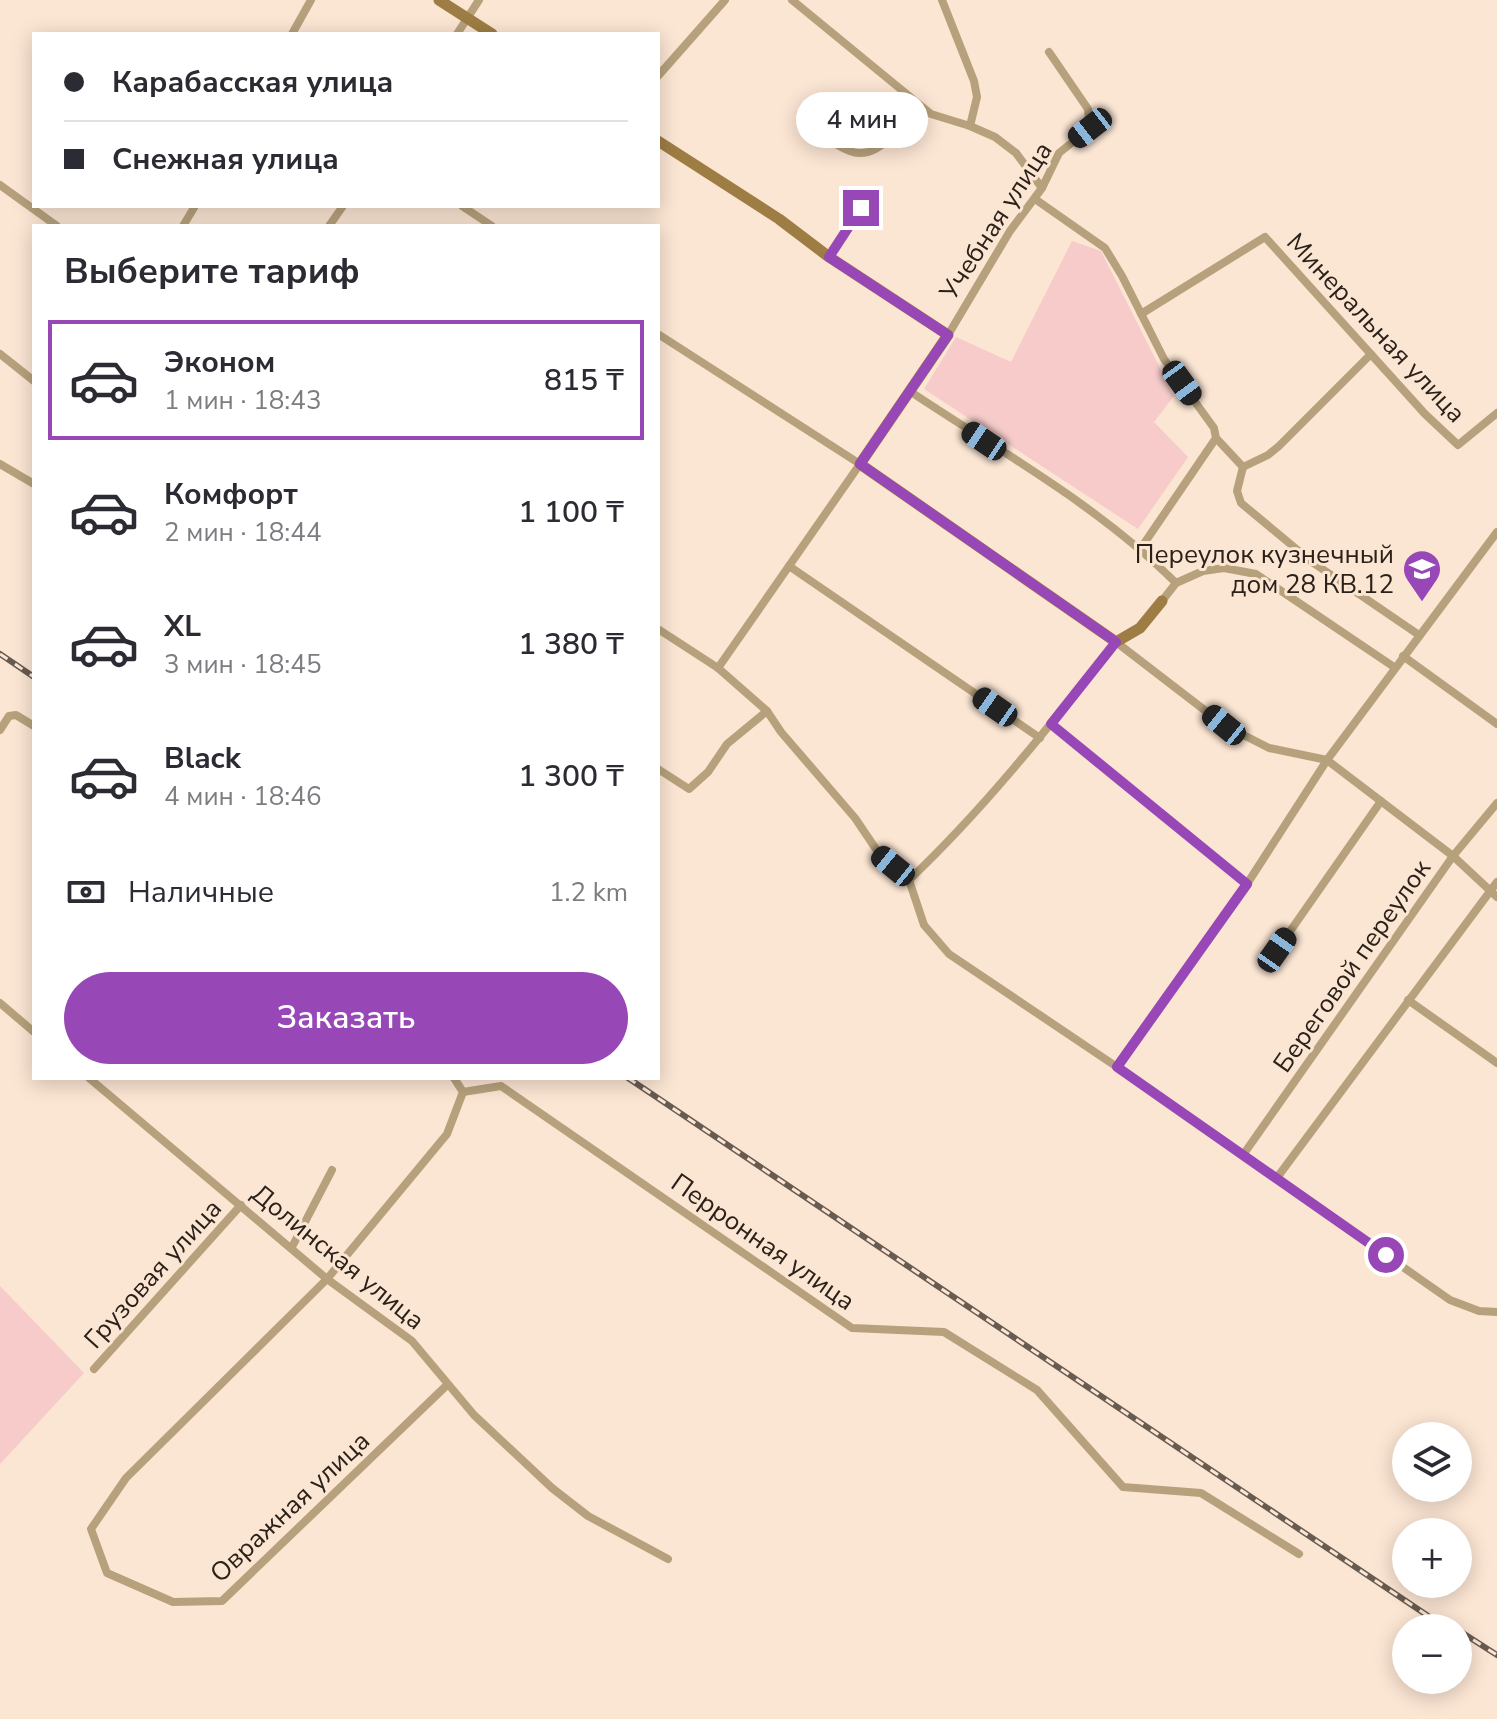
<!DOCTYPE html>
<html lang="ru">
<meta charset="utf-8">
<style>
:root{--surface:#fff;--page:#f7f7f7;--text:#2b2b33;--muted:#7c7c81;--line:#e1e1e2;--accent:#9847b6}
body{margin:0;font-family:"Nunito Sans",sans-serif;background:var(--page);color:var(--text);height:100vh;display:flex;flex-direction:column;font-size:30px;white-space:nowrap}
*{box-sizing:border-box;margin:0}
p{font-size:26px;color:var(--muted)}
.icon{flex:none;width:44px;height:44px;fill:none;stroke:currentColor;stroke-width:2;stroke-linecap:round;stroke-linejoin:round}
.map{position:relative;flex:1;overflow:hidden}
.details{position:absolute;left:32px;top:224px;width:628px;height:856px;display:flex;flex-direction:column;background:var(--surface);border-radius:0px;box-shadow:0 4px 20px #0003}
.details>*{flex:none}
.hud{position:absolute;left:32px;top:32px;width:628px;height:176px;border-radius:0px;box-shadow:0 4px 20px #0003;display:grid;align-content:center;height:176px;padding:0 32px;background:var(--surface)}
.controls{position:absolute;left:1392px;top:1422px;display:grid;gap:16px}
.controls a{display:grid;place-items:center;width:80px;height:80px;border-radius:50%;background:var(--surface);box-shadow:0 4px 20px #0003;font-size:40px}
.end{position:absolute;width:36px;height:36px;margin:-18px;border:10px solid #9847b6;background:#fff;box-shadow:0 0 0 4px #fff}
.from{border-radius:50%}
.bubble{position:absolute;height:56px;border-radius:28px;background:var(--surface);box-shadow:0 4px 20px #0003;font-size:26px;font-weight:600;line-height:56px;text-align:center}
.car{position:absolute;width:24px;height:48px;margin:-24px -12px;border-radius:10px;box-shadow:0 0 6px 2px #0007;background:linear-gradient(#222 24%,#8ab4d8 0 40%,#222 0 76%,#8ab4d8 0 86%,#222 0)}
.hud b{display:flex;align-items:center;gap:28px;height:76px;font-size:30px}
.hud b+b{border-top:2px solid var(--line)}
.hud i{width:20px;height:20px;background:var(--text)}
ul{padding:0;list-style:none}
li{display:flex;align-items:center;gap:24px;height:120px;margin:0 16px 12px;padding:0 16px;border:4px solid transparent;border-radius:0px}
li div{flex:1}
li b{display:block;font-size:30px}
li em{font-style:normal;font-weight:600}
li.active{border-color:var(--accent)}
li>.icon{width:72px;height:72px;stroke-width:1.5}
h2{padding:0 32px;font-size:36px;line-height:96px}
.pay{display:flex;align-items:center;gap:20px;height:88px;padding:0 32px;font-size:30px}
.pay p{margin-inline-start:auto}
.button{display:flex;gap:16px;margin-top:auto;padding:16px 32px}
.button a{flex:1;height:92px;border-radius:48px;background:var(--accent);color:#fff;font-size:32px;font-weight:600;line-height:92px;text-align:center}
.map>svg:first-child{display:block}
.green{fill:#f6cbca}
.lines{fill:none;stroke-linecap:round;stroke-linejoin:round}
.street{stroke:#b7a17c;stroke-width:8}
.secondary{stroke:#9d7d44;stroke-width:11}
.rail-casing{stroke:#685b50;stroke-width:6}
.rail{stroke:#fbe5d3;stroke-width:3;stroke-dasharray:9;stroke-linecap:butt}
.route{stroke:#9847b6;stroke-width:10}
.labels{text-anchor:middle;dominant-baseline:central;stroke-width:6;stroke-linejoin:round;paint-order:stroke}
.street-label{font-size:26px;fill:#2b2119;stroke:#fbe5d3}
.poi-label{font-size:26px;fill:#2b2119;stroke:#fbe5d3;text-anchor:end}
</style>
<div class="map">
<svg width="1497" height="1719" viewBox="0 0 1497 1719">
<rect width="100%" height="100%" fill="#fbe5d3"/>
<g class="green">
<path d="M1072 241 1101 251 1174 396 1154 422 1188 457 1138 529 924 389 956 337 1011 362Z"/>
<path d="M0 1286 84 1373 0 1464Z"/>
</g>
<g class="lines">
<g class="street">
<path d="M792 0 931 114 970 126 995 137 1016 153 1042 188"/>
<path d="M942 0 974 81 977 97 970 126"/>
<path d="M292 34 311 0"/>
<path d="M457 34 479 0"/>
<path d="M658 76 725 0"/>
<path d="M834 143C841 147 851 153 859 153 884 154 905 121 917 103"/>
<path d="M0 185 57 226"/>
<path d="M1035 199 1105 248 1122 276 1164 359 1214 428 1216 438 1243 467 1268 455 1279 446 1371 354"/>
<path d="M462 206 492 226"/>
<path d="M183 226 195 206"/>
<path d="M329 226 343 206"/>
<path d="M829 257 861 208"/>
<path d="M1141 314 1265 237 1425 414 1458 445 1497 413"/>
<path d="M658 334 860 464 718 668"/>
<path d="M948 335 1010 231 1042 188 1059 153 1090 128 1088 109 1049 52"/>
<path d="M0 354 34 381"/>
<path d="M911 392C1001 452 1099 506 1176 583"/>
<path d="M0 464 34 484"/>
<path d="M1243 467 1237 491 1241 503 1312 562 1419 635"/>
<path d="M1141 548 1216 438"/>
<path d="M789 566 1040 738"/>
<path d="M1162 601 1176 583 1203 571 1224 568 1256 574 1394 667"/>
<path d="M658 629 718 668 767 711 781 732 855 818 880 855 909 880 924 925 949 954 1117 1067 1450 1300 1479 1311 1497 1312"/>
<path d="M1403 656 1497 724"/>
<path d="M1051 724 1247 884"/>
<path d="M0 730 9 716 16 715 34 726"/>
<path d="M658 769 689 789 708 772 727 744 767 711"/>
<path d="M909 880C986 807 1051 724 1116 642L1224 725 1269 748 1327 760 1453 856 1497 897"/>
<path d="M1277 950 1381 801"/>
<path d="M1408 1000 1497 1063"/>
<path d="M0 1003 34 1032"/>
<path d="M1117 1067 1247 884 1327 760 1497 532"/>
<path d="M89 1078 327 1279 412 1341 474 1415 552 1488 588 1516 668 1559"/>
<path d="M454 1078 463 1092"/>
<path d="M463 1092 501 1086 852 1328 944 1332 1037 1390 1123 1487 1201 1493 1299 1554"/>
<path d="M1243 1155 1453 856 1497 803"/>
<path d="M1276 1179 1497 882"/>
<path d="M292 1247 332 1170"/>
<path d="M94 1369 241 1205"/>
<path d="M447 1385 222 1601 173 1602 107 1573 91 1529 126 1478 327 1279 447 1134 463 1092"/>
</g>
<g class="secondary">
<path d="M439 0 492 34"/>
<path d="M658 141 779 219 829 257 948 335 860 464 1116 642 1140 628 1162 601"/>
</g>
<g class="rail-casing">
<g id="rail">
<path d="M0 654 34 677"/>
<path d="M628 1078 1446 1628"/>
<path d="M1458 1630 1497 1655"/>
</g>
</g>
<use href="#rail" class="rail"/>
</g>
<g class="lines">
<path class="route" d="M861 208 829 257 948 335 860 464 1116 642 1051 724 1247 884 1117 1067 1386 1255"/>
</g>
<defs>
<g id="university-pin" transform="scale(2)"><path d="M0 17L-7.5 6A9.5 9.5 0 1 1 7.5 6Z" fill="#9847b6" stroke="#fbe5d3"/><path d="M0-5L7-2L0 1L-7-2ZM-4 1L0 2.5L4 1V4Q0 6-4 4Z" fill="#fff"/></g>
</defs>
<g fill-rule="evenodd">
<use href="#university-pin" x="1422" y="569"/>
</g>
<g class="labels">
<g class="street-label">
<text transform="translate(996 221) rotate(-57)">Учебная улица</text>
<text transform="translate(1376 328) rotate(47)">Минеральная улица</text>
<text transform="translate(1352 966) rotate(-55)">Береговой переулок</text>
<text transform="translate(763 1242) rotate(35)">Перронная улица</text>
<text transform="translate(338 1257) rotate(39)">Долинская улица</text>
<text transform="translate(153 1274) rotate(-48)">Грузовая улица</text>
<text transform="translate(290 1507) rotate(-43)">Овражная улица</text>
</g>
<g class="poi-label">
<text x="1394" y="554">Переулок кузнечный<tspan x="1394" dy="30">дом 28 КВ.12</tspan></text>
</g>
</g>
</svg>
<div class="controls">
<a><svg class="icon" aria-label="layers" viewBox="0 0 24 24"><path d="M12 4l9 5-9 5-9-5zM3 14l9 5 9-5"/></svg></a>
<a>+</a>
<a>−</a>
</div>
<i class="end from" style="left:1386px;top:1255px"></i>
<i class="end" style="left:861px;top:208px"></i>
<div class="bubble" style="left:796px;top:92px;width:132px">4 мин</div>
<i class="car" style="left:1090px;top:128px;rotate:232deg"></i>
<i class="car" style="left:1182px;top:383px;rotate:144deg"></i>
<i class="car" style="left:984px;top:441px;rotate:304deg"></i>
<i class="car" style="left:995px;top:707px;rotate:305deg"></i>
<i class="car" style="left:1224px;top:725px;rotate:309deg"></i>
<i class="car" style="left:893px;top:866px;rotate:309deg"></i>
<i class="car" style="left:1277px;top:950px;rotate:35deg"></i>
<div class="hud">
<b><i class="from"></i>Карабасская улица</b>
<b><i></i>Снежная улица</b>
</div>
<section class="details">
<h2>Выберите тариф</h2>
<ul>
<li class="active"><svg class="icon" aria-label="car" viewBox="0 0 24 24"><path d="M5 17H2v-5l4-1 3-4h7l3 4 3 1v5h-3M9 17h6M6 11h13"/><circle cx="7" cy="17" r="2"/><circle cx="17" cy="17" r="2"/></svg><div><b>Эконом</b><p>1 мин · 18:43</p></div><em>815 ₸</em></li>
<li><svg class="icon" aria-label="car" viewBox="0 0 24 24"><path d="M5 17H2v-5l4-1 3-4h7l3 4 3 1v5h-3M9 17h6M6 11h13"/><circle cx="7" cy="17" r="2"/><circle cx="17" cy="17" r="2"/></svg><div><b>Комфорт</b><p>2 мин · 18:44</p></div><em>1 100 ₸</em></li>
<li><svg class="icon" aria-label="car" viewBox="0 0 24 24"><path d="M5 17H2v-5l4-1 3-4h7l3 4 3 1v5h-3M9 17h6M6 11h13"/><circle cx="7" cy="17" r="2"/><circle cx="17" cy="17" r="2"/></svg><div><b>XL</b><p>3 мин · 18:45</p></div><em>1 380 ₸</em></li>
<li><svg class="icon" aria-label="car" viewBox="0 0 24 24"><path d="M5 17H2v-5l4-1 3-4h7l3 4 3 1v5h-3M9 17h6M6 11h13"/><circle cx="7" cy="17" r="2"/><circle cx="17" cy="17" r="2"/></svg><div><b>Black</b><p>4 мин · 18:46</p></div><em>1 300 ₸</em></li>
</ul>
<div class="pay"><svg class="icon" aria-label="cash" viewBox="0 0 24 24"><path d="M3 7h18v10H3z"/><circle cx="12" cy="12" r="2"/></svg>Наличные<p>1.2 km</p></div>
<div class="button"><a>Заказать</a></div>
</section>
</div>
